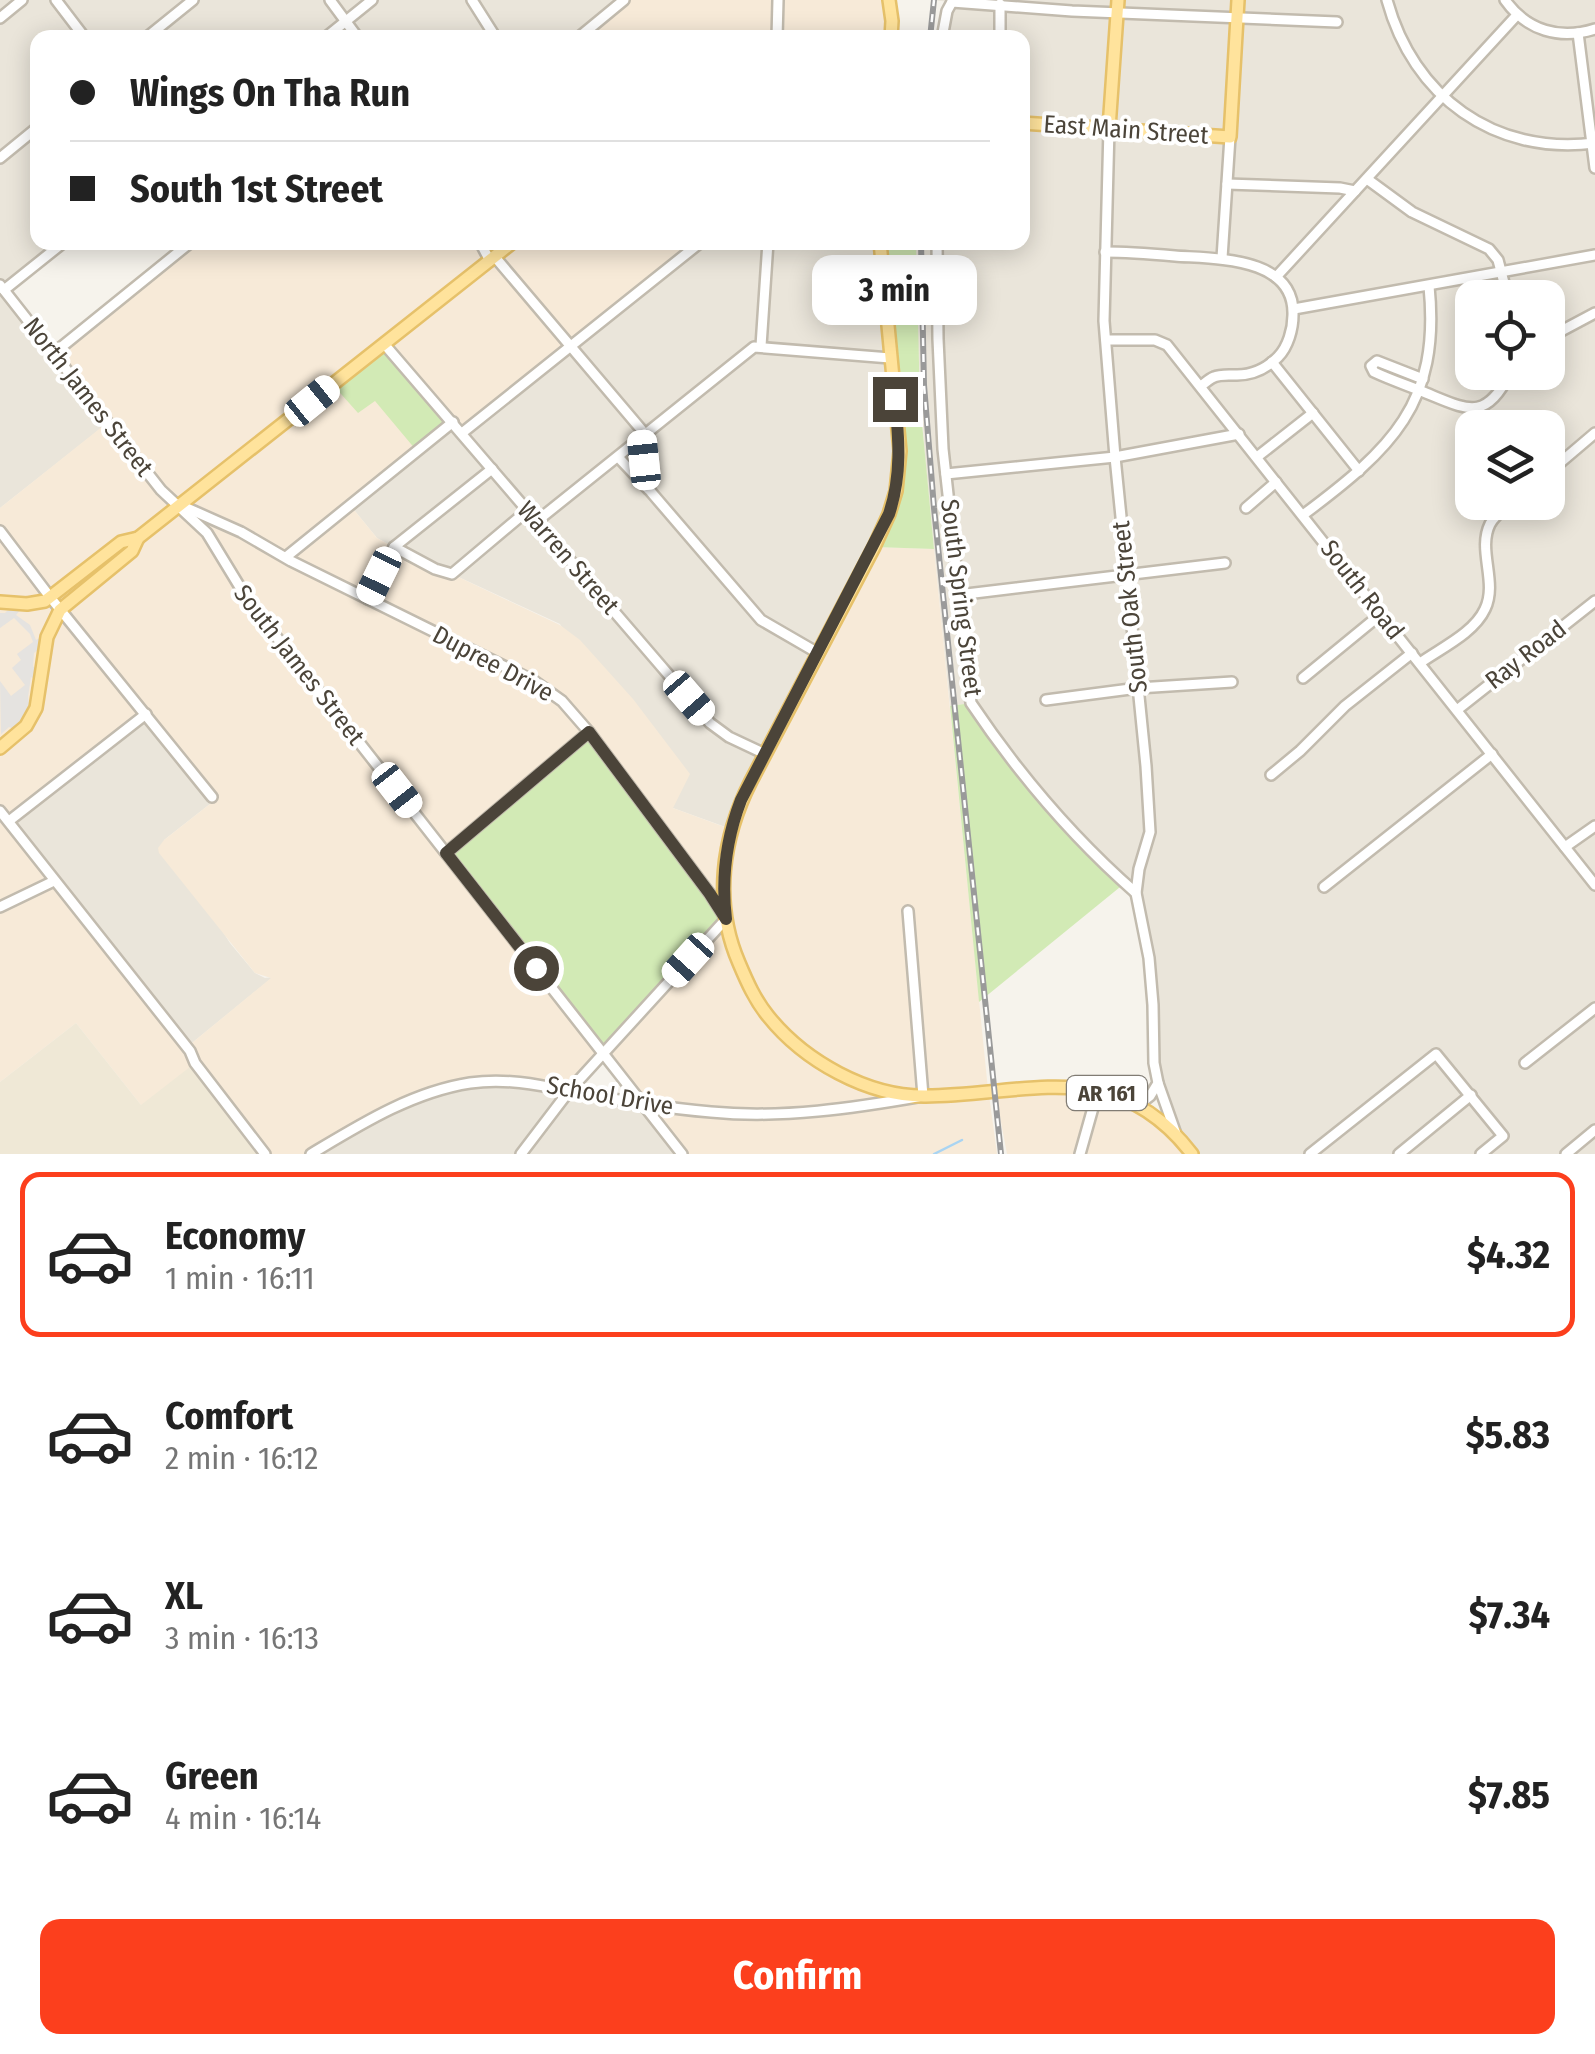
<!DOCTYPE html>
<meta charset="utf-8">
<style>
:root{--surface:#fff;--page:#f6f6f6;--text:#222;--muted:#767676;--line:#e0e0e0;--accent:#fc3f1d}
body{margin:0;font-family:"Fira Sans Condensed",sans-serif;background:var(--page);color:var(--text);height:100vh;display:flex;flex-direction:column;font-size:38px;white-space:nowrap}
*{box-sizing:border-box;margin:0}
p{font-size:32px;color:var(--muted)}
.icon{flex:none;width:55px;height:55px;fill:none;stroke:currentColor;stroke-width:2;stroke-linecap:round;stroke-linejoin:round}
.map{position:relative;height:1154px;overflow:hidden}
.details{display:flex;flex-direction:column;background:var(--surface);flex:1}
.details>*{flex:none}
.top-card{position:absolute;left:30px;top:30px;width:1000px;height:220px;border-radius:20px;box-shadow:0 5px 25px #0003;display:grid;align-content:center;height:220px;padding:0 40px;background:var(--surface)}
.tools{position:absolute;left:1455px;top:280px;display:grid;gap:20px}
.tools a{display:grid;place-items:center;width:110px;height:110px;border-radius:20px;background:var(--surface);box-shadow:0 5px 25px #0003;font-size:50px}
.end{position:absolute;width:45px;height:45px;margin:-22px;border:12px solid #4b4439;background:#fff;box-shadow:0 0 0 5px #fff}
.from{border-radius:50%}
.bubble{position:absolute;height:70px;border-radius:20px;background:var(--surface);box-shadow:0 5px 25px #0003;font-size:32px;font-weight:700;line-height:70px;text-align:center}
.car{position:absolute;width:30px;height:60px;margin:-30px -15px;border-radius:12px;box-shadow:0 0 8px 2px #0007;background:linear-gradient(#fff 24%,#345 0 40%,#fff 0 76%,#345 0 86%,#fff 0)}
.top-card b{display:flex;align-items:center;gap:35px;height:95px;font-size:38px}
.top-card b+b{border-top:2px solid var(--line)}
.top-card i{width:25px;height:25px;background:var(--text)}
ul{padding:18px 0 0;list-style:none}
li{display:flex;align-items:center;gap:30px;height:165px;margin:0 20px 15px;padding:0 20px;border:5px solid transparent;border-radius:20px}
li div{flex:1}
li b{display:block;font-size:38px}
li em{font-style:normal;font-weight:700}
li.on{border-color:var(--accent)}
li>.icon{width:90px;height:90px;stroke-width:1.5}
.button{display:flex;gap:20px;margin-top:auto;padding:20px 40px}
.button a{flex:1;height:115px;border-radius:20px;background:var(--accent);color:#fff;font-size:40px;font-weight:700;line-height:115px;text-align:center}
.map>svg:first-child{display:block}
.residential{fill:#eae5da;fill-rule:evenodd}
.commercial{fill:#f7ead8;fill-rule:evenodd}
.education{fill:#efe8d6}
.green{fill:#d2eab5}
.parking{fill:#e5e3e0}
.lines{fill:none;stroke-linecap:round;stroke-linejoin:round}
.stream{stroke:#a9d4f2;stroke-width:2.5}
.minor-casing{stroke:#c2bbae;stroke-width:14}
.major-casing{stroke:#e6c16a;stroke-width:16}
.minor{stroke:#fff;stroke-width:9}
.major{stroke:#ffe39c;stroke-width:11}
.rail-casing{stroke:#9a9a9a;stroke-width:6}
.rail{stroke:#fff;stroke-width:2.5;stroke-dasharray:8;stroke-linecap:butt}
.route{stroke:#4b4439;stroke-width:12}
.labels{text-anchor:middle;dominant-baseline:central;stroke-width:8;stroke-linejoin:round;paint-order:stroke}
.shield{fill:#fff;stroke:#817c74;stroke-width:2.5}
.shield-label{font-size:22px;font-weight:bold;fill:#4b4439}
.street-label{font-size:25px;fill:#4b4439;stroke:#fff}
</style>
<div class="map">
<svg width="1595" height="1154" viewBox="0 0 1595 1154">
<rect width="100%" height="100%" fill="#f6f3ec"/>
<g class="residential">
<path d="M0 0H624L578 37H358L346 21 325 37 38 38V242L65 243 4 291 109 422 0 508Z"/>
<path d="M930 0H1595V1154H1192L1177 1136 1158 1083 1153 1005 1136 893 1045 803 971 703 950 706 925 458 918 347 916 243 1022 242V38L943 37 952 2ZM1472 298H1548V372H1472ZM1472 428H1548V502H1472Z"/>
<path d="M701 243H880L900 451 894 501 731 829 673 808 560 624 452 574 435 569 377 538 350 505 452 421Z"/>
<path d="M146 714 215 800 164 840 230 943 255 973 265 978 273 977 187 1047 9 821Z"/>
<path d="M513 1082 642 1102 682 1154H311L384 1112 467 1084Z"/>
</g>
<g class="commercial">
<path d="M624 0H889L891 37 578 38Z"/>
<path d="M191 243H701L462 433 453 423 350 505 377 538 435 569 452 574 560 625 580 640 633 699 690 774 673 808 730 829 874 547 934 549 987 1080 997 1154H682L602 1054 569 1091 477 1083 427 1094 311 1154H265L141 1105 76 1023 0 1082V508L108 422 54 353ZM146 714 215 800 164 840 158 848 159 853 255 973 271 978 187 1047 9 821Z"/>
<path d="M1077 1087 1145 1111 1192 1154H1007L995 1090Z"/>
</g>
<path class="education" d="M76 1023 141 1105 195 1063 265 1154H0V1082Z"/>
<g class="green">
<path d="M880 243H916L920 402 934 549 874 547 898 482Z"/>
<path d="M385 345 452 421 416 450 375 401 358 413 333 385Z"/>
<path d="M971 703 1045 803 1125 883 979 1002 950 706Z"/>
<path d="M589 732 726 919 602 1054 446 853Z"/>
</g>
<path class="parking" d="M11 607 21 609 16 615 30 625 36 640 43 636 42 646 34 653 33 666 36 670 37 681 31 677 28 697 30 710 16 730 9 727 1 734 0 681 11 696 25 685 12 668 21 660 17 654 33 642 30 634 14 618 0 628V613H5Z"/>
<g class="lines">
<path class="stream" d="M934 1154 962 1140"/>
<g class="minor-casing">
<g id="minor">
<path d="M56 0 85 38"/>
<path d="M330 0 358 38"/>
<path d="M472 0 496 38"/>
<path d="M1387 0C1413 96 1494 156 1595 143"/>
<path d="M1505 0C1527 31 1560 40 1595 29"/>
<path d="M952 2 1072 11 1337 22"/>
<path d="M0 18 22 0"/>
<path d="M1578 33 1595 168"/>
<path d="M146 38 193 0"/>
<path d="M325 38 372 0"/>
<path d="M578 38 624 0"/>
<path d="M777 38 778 0"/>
<path d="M942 38 947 11 953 0"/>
<path d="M1000 38V4"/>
<path d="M1109 128 1104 321 1115 457 1146 766 1150 832 1139 869 1136 893 1149 958 1153 1005 1154 1063 1158 1083 1150 1096 1137 1106"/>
<path d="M0 158 38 127"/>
<path d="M1367 179 1412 212 1489 249 1498 260 1508 298"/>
<path d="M1227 184 1340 188 1355 191"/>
<path d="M480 242 490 261"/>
<path d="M937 242 938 339 943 449 971 703C1018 773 1072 837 1136 893"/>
<path d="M1105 252C1129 252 1152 254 1175 256 1214 259 1295 256 1293 315 1293 329 1288 347 1278 357 1266 369 1253 375 1237 375 1229 375 1220 374 1214 377 1209 379 1205 383 1201 386"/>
<path d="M495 257 645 434"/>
<path d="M1222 258 1230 137"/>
<path d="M1276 277 1517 15"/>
<path d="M0 285 161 490 207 533 249 602 682 1154"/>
<path d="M4 290 64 242"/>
<path d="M1294 309 1595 255"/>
<path d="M1548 338 1595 313"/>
<path d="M1106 340H1155L1167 345 1595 885"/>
<path d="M385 345 710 723 729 737 765 754"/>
<path d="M761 346 768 242"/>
<path d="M54 353 191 242"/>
<path d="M1272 362 1359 471"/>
<path d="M1423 379 1377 361 1371 366 1374 372C1391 380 1409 386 1426 393 1470 411 1485 421 1511 372"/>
<path d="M462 433 701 242"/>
<path d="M642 437 647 483 651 492 761 620 818 653"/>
<path d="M618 457 649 490"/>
<path d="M1257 457 1313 413"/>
<path d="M1548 473 1595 433"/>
<path d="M946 474 1115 457 1239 434"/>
<path d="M187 508 241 532 291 561 534 681 562 701 589 732 710 894 726 919 569 1091 521 1154"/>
<path d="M1246 508 1276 482"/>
<path d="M1303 515C1391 449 1441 404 1429 286"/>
<path d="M537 521 754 347 890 358"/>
<path d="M0 531 50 597 212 797"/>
<path d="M394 547 435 569 452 574 528 510"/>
<path d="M286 557 453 422"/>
<path d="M958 595 1225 563"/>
<path d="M368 599 394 547 492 469"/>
<path d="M1420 663C1441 648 1474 633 1485 609 1498 582 1477 550 1490 524 1495 515 1504 509 1512 502"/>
<path d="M1303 678 1381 614"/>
<path d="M1046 700 1138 688 1232 682"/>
<path d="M1457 710 1595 601"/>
<path d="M1271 775 1300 751 1345 706 1412 653"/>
<path d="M0 811 190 1051 195 1063 265 1154"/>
<path d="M9 821 146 714"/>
<path d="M1565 847 1595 826"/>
<path d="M446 853 589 732"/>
<path d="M1324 887 1492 754"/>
<path d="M0 907 54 881"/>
<path d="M1525 1063 1595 1008"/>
<path d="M1158 1083 1176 1134"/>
<path d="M311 1154C361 1124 412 1092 470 1083 504 1078 536 1084 568 1091 615 1100 664 1108 711 1112 782 1119 854 1108 923 1096L908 911"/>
<path d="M1080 1154 1098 1090"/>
<path d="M1310 1154 1436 1054 1503 1136 1481 1154"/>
<path d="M1399 1154 1471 1095"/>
<path d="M1566 1154 1595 1130"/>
</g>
</g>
<g class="major-casing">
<g id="major">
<path d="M889 0 892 21 891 38"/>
<path d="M1022 123 1230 137 1238 0"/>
<path d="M1109 128 1118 0"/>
<path d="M880 242 900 451 896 491 889 514 874 547 751 781C722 838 713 903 739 963 747 982 755 1000 768 1016 804 1061 868 1097 926 1096 1029 1095 1116 1055 1192 1154"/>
<path d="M0 602 27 604 45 601 121 542 138 538 513 242"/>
<path d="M0 748 26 726 36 708 47 637 60 610 132 551 138 538"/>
</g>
</g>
<use href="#minor" class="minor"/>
<use href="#major" class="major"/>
<g class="rail-casing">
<g id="rail">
<path d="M930 38 934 0"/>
<path d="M921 242 924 385 934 508 1001 1154"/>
</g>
</g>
<use href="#rail" class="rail"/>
</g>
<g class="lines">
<path class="route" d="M536 968 446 853 589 732 710 894 726 919C721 877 726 839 741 800L889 514C902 475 899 440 895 399"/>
</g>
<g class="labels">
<rect class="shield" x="1067" y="1076" width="80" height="34" rx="8"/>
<g class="shield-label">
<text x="1107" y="1093">AR 161</text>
</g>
<g class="street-label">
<text transform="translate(1126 130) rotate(4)">East Main Street</text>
<text transform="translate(88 397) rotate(52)">North James Street</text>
<text transform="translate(568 558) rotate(49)">Warren Street</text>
<text transform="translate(1362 590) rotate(52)">South Road</text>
<text transform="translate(961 598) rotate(83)">South Spring Street</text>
<text transform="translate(1130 607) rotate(-96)">South Oak Street</text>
<text transform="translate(1526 655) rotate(-38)">Ray Road</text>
<text transform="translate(493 664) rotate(28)">Dupree Drive</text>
<text transform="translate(299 665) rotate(52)">South James Street</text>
<text transform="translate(610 1096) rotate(10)">School Drive</text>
</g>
</g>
</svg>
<div class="tools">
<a><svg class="icon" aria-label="locate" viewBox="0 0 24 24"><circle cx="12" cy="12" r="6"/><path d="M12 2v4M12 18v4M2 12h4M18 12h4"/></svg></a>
<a><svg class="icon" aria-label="layers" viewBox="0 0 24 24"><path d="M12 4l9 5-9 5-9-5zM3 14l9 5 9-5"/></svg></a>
</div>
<i class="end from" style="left:536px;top:968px"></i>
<i class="end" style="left:895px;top:399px"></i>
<div class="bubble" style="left:812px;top:255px;width:165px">3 min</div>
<i class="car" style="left:312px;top:401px;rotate:51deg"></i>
<i class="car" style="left:644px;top:460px;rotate:354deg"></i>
<i class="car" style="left:379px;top:576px;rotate:206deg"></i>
<i class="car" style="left:689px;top:698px;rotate:139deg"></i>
<i class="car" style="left:397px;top:790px;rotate:142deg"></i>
<i class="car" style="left:688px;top:960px;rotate:222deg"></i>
<div class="top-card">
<b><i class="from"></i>Wings On Tha Run</b>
<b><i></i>South 1st Street</b>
</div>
</div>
<section class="details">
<ul>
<li class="on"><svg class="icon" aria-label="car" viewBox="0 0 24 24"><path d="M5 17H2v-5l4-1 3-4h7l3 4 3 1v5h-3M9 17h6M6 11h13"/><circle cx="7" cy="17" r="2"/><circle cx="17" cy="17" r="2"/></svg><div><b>Economy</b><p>1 min · 16:11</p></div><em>$4.32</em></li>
<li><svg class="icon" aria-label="car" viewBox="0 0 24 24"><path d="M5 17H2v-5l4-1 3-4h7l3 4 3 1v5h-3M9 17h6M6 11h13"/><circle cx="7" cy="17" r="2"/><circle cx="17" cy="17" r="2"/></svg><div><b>Comfort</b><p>2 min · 16:12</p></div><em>$5.83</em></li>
<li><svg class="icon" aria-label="car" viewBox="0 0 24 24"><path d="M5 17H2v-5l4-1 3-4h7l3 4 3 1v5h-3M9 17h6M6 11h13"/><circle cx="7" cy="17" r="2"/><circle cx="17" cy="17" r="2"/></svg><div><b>XL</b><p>3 min · 16:13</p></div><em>$7.34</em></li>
<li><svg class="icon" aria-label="car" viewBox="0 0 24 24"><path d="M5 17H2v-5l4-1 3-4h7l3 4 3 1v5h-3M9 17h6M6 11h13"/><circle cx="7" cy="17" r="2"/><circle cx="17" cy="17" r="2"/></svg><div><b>Green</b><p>4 min · 16:14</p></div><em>$7.85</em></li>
</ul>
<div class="button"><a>Confirm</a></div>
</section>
